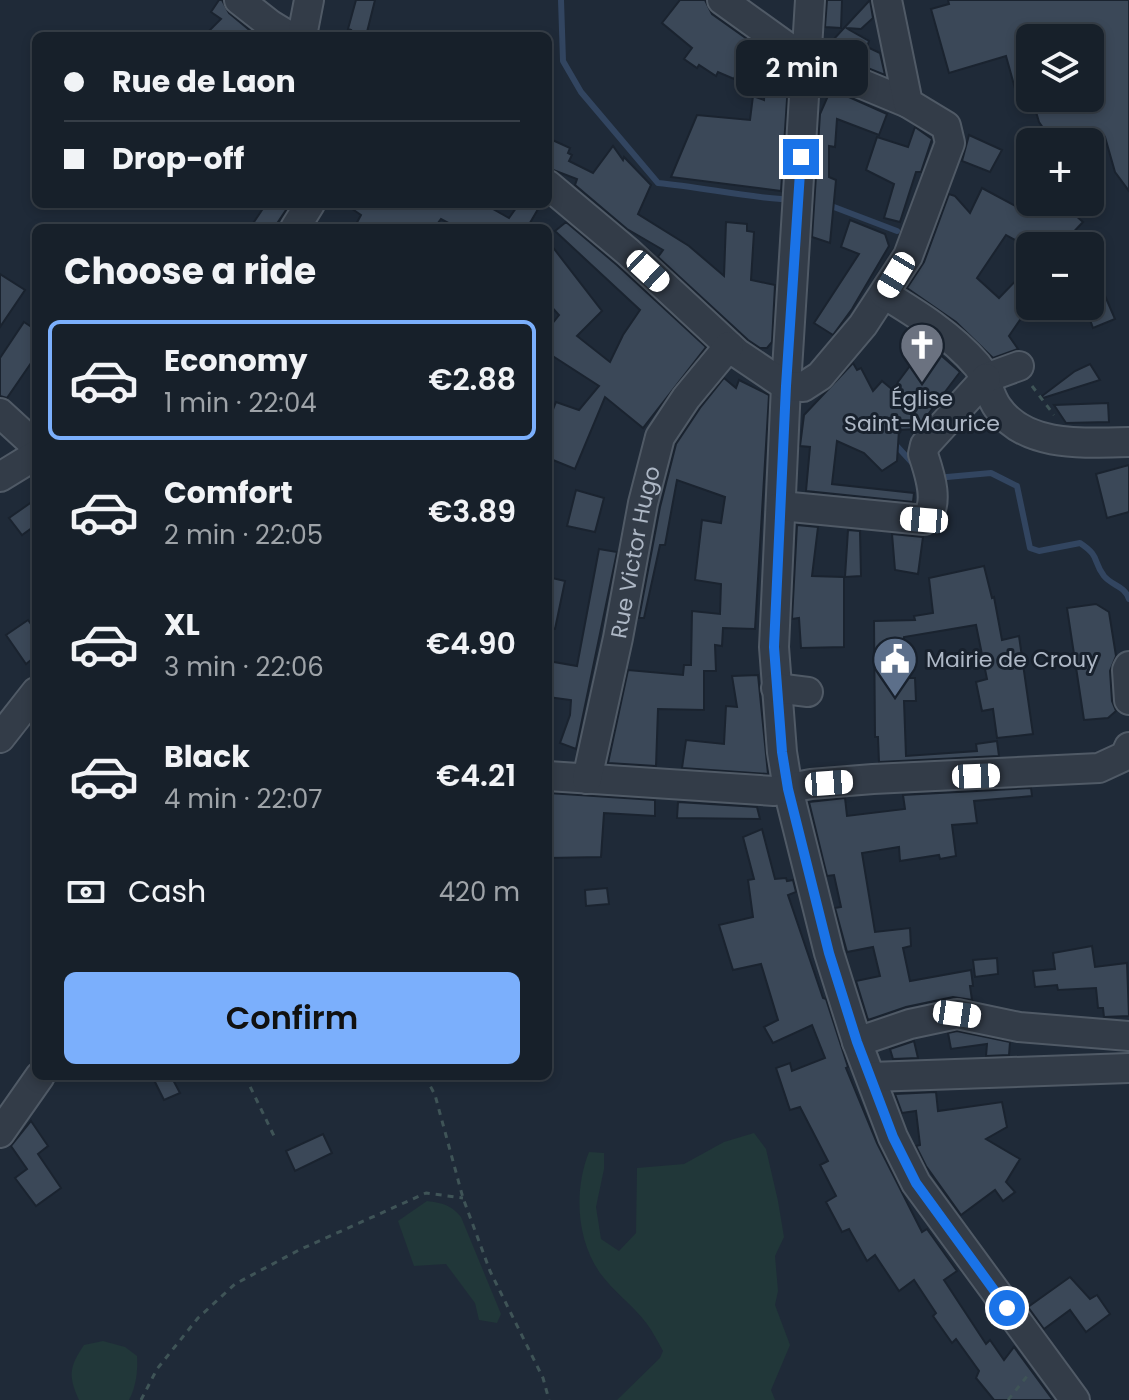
<!DOCTYPE html>
<meta charset="utf-8">
<style>
:root{--surface:#17202a;--page:#242d36;--text:#f1f3f6;--muted:#9ea3a8;--line:#363e47;--accent:#7baffc}
body{margin:0;font-family:Poppins,sans-serif;background:var(--page);color:var(--text);height:100vh;display:flex;flex-direction:column;font-size:30px;white-space:nowrap}
*{box-sizing:border-box;margin:0}
p{font-size:26px;color:var(--muted)}
.icon{flex:none;width:44px;height:44px;fill:none;stroke:currentColor;stroke-width:2;stroke-linecap:round;stroke-linejoin:round}
.map{position:relative;flex:1;overflow:hidden}
.side{position:absolute;left:32px;top:224px;width:520px;height:856px;display:flex;flex-direction:column;background:var(--surface);border-radius:12px;box-shadow:0 4px 12px #0003,0 0 0 2px var(--line)}
.side>*{flex:none}
.top-card{position:absolute;left:32px;top:32px;width:520px;height:176px;border-radius:12px;box-shadow:0 4px 12px #0003,0 0 0 2px var(--line);display:grid;align-content:center;height:176px;padding:0 32px;background:var(--surface)}
.buttons{position:absolute;left:1016px;top:24px;display:grid;gap:16px}
.buttons a{display:grid;place-items:center;width:88px;height:88px;border-radius:12px;background:var(--surface);box-shadow:0 4px 12px #0003,0 0 0 2px var(--line);font-size:40px}
.end{position:absolute;width:36px;height:36px;margin:-18px;border:10px solid #1a73e8;background:#fff;box-shadow:0 0 0 4px #fff}
.from{border-radius:50%}
.bubble{position:absolute;height:56px;border-radius:12px;background:var(--surface);box-shadow:0 4px 12px #0003,0 0 0 2px var(--line);font-size:26px;font-weight:600;line-height:56px;text-align:center}
.car{position:absolute;width:24px;height:48px;margin:-24px -12px;border-radius:10px;box-shadow:0 0 6px 2px #0007;background:linear-gradient(#fff 24%,#345 0 40%,#fff 0 76%,#345 0 86%,#fff 0)}
.top-card b{display:flex;align-items:center;gap:28px;height:76px;font-size:30px}
.top-card b+b{border-top:2px solid var(--line)}
.top-card i{width:20px;height:20px;background:var(--text)}
ul{padding:0;list-style:none}
li{display:flex;align-items:center;gap:24px;height:120px;margin:0 16px 12px;padding:0 16px;border:4px solid transparent;border-radius:12px}
li div{flex:1}
li b{display:block;font-size:30px}
li em{font-style:normal;font-weight:600}
li.on{border-color:var(--accent)}
li>.icon{width:72px;height:72px;stroke-width:1.5}
h2{padding:0 32px;font-size:36px;line-height:96px}
.pay{display:flex;align-items:center;gap:20px;height:88px;padding:0 32px;font-size:30px}
.pay p{margin-inline-start:auto}
.action{display:flex;gap:16px;margin-top:auto;padding:16px 32px}
.action a{flex:1;height:92px;border-radius:12px;background:var(--accent);color:#111;font-size:32px;font-weight:600;line-height:92px;text-align:center}
.map>svg:first-child{display:block}
.green{fill:#213739}
.lines{fill:none;stroke-linecap:round;stroke-linejoin:round}
.stream{stroke:#324560;stroke-width:6}
.building{fill:#3b4858;stroke:#1a232f;stroke-width:2}
.minor-casing{stroke:#505a66;stroke-width:32}
.path{stroke:#3f5457;stroke-width:3;stroke-dasharray:6 6;stroke-linecap:butt}
.minor{stroke:#333c48;stroke-width:28}
.route{stroke:#1a73e8;stroke-width:10}
.labels{text-anchor:middle;dominant-baseline:central;stroke-width:6;stroke-linejoin:round;paint-order:stroke}
.poi-label{font-size:22px;fill:#adb7c5;stroke:#18212d}
.street-label{font-size:22px;fill:#adb7c5;stroke:#18212d}
</style>
<div class="map">
<svg width="1129" height="1400" viewBox="0 0 1129 1400">
<rect width="100%" height="100%" fill="#1f2a38"/>
<g class="green">
<path d="M754 1133 766 1149 778 1201 784 1237 775 1256 778 1291 775 1305 790 1345 771 1390 775 1400H617L660 1358 663 1351C658 1342 653 1332 647 1324 633 1305 613 1291 600 1273 576 1239 574 1189 589 1152L604 1153V1169L596 1207 601 1239 619 1251 636 1233 637 1168 684 1164 724 1142Z"/>
<path d="M427 1201C443 1203 451 1205 461 1217L501 1314 497 1323 479 1320 475 1303 446 1264 414 1266 398 1221Z"/>
<path d="M103 1341 125 1347 137 1356C138 1371 136 1387 129 1400H79C68 1376 69 1367 84 1345Z"/>
</g>
<g class="lines">
<g class="stream">
<path d="M561 0 563 61 581 92 658 183C700 187 739 196 781 199"/>
<path d="M826 204 897 231"/>
<path d="M894 443 916 467"/>
<path d="M936 478 991 473 1017 486 1030 548 1039 551 1080 543C1101 557 1092 560 1104 576 1112 586 1124 585 1129 599"/>
</g>
</g>
<g class="building">
<path d="M219 0H222L229 13 253 33 249 36H204L221 19 211 12Z"/>
<path d="M356 0H375L366 36H349L351 30 348 29Z"/>
<path d="M680 0H705L712 14 789 69 781 191 671 177 697 115 750 120 753 96 764 100 766 70 743 58 734 79 718 72 716 76 699 65 697 68 684 59 692 48 662 23Z"/>
<path d="M827 0H842L841 28 825 27Z"/>
<path d="M870 0 873 18 861 29 846 28 869 41 867 47 880 53 885 75 845 59 847 56 832 41Z"/>
<path d="M948 0H1129V191L1115 172 1105 137 1088 142H1053L1039 122 1032 98H1090V38H1030V88L1016 92 1006 56 949 73 931 9 949 4Z"/>
<path d="M831 89 887 114 879 135 837 119 835 147 829 146V177L836 180 830 243 812 237 820 114Z"/>
<path d="M915 127 932 139 921 172H916L900 222 884 218 894 184 866 170 877 137 908 147Z"/>
<path d="M969 135 1002 150 990 172 962 161Z"/>
<path d="M548 138 570 148 568 153 572 155 569 161 593 173 613 146 623 160 624 157 651 185 638 214 689 246 724 276 726 222 747 224V231L754 232 751 280 775 285 772 342 767 348H760L748 340 658 257 663 250 627 229 575 185 577 179 548 168Z"/>
<path d="M982 188 1023 210 1031 202H1087L1075 215 1083 222 1066 240 1058 234 1047 246H1026L1006 235 977 278 999 298 1030 266V305L1009 336 1018 349 993 358 956 322 907 288 924 262 949 194 955 196 970 213Z"/>
<path d="M266 204H290L274 228H250Z"/>
<path d="M345 204H484L509 218 519 204H541L527 228H458L441 219 434 228H354L361 215Z"/>
<path d="M850 220 885 234 889 246 852 309 833 335 814 323 859 254 841 247Z"/>
<path d="M566 222 617 265 706 347 643 428 605 397 575 469 548 458V422L556 402 579 410 599 386 548 353V329L559 315 548 303V241L602 311 577 336 610 362 623 335 640 310 555 231Z"/>
<path d="M1090 261 1115 319 1093 328 1085 306H1090Z"/>
<path d="M0 274 25 290 0 327Z"/>
<path d="M24 322 36 330V366L31 363 7 398 0 396V358Z"/>
<path d="M927 343 960 372 917 429 899 430 897 461 882 471 864 453 837 441 832 484 914 493 913 502 806 491 810 447 800 446 804 415 853 363 857 370 861 368 873 391 882 381 894 391 898 382Z"/>
<path d="M1090 364 1100 380 1043 398 1042 396 1075 371Z"/>
<path d="M724 378 736 388 739 380 769 395 755 629 723 628 722 646 715 645 716 671H704V710L658 709 656 766 608 763 628 670 683 675 684 665H691L692 611 720 614 721 584 695 580 702 520 721 523 725 497 677 480 665 545H660L644 618H639L660 507 676 444 700 408Z"/>
<path d="M1108 403 1109 422 1066 423 1054 405Z"/>
<path d="M1129 465V512L1107 518 1096 474Z"/>
<path d="M576 490 604 498 595 532 567 526Z"/>
<path d="M36 499V525L22 535 9 518Z"/>
<path d="M797 525 818 527 812 576 844 577V647L801 648 799 618 792 619Z"/>
<path d="M848 530 860 531 861 576 845 577Z"/>
<path d="M892 534 923 537 918 574 895 570Z"/>
<path d="M599 549 617 552 576 749 560 743 570 715 571 700 548 697V661L577 666Z"/>
<path d="M984 566 992 598 994 597 1002 640 1019 636 1033 734 997 738 993 709 982 711 976 682 987 679 976 625 904 637 906 678H915L916 701H904L906 756 977 751 976 744 997 741 999 756 879 762 878 737H875L874 621 915 620 914 616 933 613 929 578Z"/>
<path d="M548 577 565 581 555 629 548 628Z"/>
<path d="M1096 604 1109 612 1116 656 1110 671 1112 701 1116 711 1108 718 1084 720 1067 608Z"/>
<path d="M28 620 36 631V656L26 664 6 635Z"/>
<path d="M758 675 768 774 682 768 686 740 724 744 726 706 737 707 732 676Z"/>
<path d="M1031 788 1032 796 974 801 977 823 952 825 956 856 940 859 939 855 900 861 899 847 862 853 875 932 910 928 911 946 903 948 910 981 971 970 973 986H970L972 1000 953 997 906 1007 868 1020 856 981 880 976 873 947 847 952 835 908 841 907 834 875 827 876 809 802 845 798 847 816 905 809 903 795Z"/>
<path d="M548 793 655 800V816L604 813 601 857 548 858Z"/>
<path d="M678 802 757 807 760 819 677 818Z"/>
<path d="M762 829 775 879 786 878 787 881 793 880 796 892 788 895 823 998 826 999 848 1067 846 1068 877 1143 922 1232 927 1229 957 1271 944 1280 986 1344 990 1340 1004 1360 1014 1347 1053 1400H994L976 1378 979 1371 956 1339 952 1343 933 1316 936 1313 914 1280 899 1291 875 1255 867 1261 849 1229 842 1232 826 1202 836 1196 820 1165 828 1161 800 1107 790 1110 776 1068 790 1063 792 1071 825 1058 812 1025 773 1043 764 1027 778 1020 761 964 733 970 719 925 753 917 748 880 754 879 743 837Z"/>
<path d="M607 888 609 904 586 906 585 890Z"/>
<path d="M1092 946 1095 967 1127 963 1129 1016 1104 1017 1103 1008H1098L1096 988 1058 990 1057 985 1035 987 1033 971 1055 969 1053 953Z"/>
<path d="M997 958 998 974 975 977 973 960Z"/>
<path d="M957 1031 1010 1042 1009 1055 986 1056 987 1044 951 1049 948 1033Z"/>
<path d="M914 1041 918 1058 893 1059 890 1049Z"/>
<path d="M152 1076H171L180 1093 164 1100Z"/>
<path d="M936 1092 938 1111 1002 1102 1007 1127 986 1139 1020 1159 1006 1182 1015 1192 1003 1201 995 1190 961 1215 926 1166 916 1146 920 1145 916 1111 902 1113 895 1094Z"/>
<path d="M31 1121 48 1146 38 1154 61 1188 36 1206 15 1178 27 1169 11 1146Z"/>
<path d="M323 1134 332 1153 295 1171 286 1151Z"/>
<path d="M1070 1277 1090 1299 1097 1295 1110 1314 1086 1332 1070 1310 1044 1329 1028 1307Z"/>
</g>
<g class="lines">
<g class="minor-casing">
<g id="minor">
<path d="M239 0 271 25 289 36"/>
<path d="M722 0 807 61 908 103"/>
<path d="M810 0 786 386 774 647 782 752 788 789 829 953 857 1042 893 1137 916 1183 1075 1400"/>
<path d="M302 36 309 0"/>
<path d="M548 185 628 252 737 353 786 386 803 387 820 376 863 325 908 256 950 143 946 126 908 103 887 0"/>
<path d="M295 228 310 204"/>
<path d="M884 294C917 314 951 335 977 365 988 378 988 395 998 408 1026 448 1085 443 1129 442"/>
<path d="M986 378 1019 366"/>
<path d="M0 413 36 446"/>
<path d="M0 477 36 455"/>
<path d="M781 506 924 520C941 505 929 472 923 454L925 445 986 378"/>
<path d="M1129 666 1127 670 1129 700"/>
<path d="M776 688 808 692"/>
<path d="M0 738 36 692"/>
<path d="M548 776 774 791 811 784 873 779 1099 768 1125 756 1129 747"/>
<path id="s1" d="M587 779 618 638 643 503 660 437 686 398 729 346"/>
<path d="M857 1042 910 1024 957 1014 1019 1027 1129 1036"/>
<path d="M871 1077 1129 1068"/>
<path d="M0 1133 40 1076"/>
</g>
</g>
<g class="path">
<path d="M1032 386 1054 415"/>
<path d="M245 1076 275 1138"/>
<path d="M425 1076 435 1095 463 1198 490 1271 543 1378 549 1400"/>
<path d="M141 1400 157 1369 198 1318 235 1284 299 1250 426 1193 463 1198"/>
<path d="M1008 1400 1028 1375"/>
</g>
<use href="#minor" class="minor"/>
</g>
<g class="lines">
<path class="route" d="M801 157 786 386 774 647 782 752 788 789 829 953 857 1042 893 1137 916 1183 1007 1308"/>
</g>
<defs>
<g id="church-pin" transform="scale(2.3)"><path d="M0 17L-7.5 6A9.5 9.5 0 1 1 7.5 6Z" fill="#6b7280" stroke="#18212d"/><path d="M-1.2-6h2.4v3.5h3.3v2.4h-3.3V6h-2.4V-.1h-3.3v-2.4h3.3Z" fill="#fff"/></g>
<g id="civic-pin" transform="scale(2.3)"><path d="M0 17L-7.5 6A9.5 9.5 0 1 1 7.5 6Z" fill="#5c6f8a" stroke="#18212d"/><path d="M-.6-6.5H3V-4.5H.6V-3L4-1V1h2V6H-6V1h2V-1L-.6-3ZM-1.2 2.5V6h2.4V2.5Z" fill="#fff"/></g>
</defs>
<g fill-rule="evenodd">
<use href="#church-pin" x="922" y="345"/>
<use href="#civic-pin" x="895" y="659"/>
</g>
<g class="labels">
<g class="poi-label">
<text x="922" y="398">Église<tspan x="922" dy="25">Saint-Maurice</tspan></text>
<text x="926" y="659" text-anchor="start">Mairie de Crouy</text>
</g>
<g class="street-label">
<text stroke="none"><textPath href="#s1" startOffset="232">Rue Victor Hugo</textPath></text>
</g>
</g>
</svg>
<div class="buttons">
<a><svg class="icon" aria-label="layers" viewBox="0 0 24 24"><path d="M12 4l9 5-9 5-9-5zM3 14l9 5 9-5"/></svg></a>
<a>+</a>
<a>−</a>
</div>
<i class="end from" style="left:1007px;top:1308px"></i>
<i class="end" style="left:801px;top:157px"></i>
<div class="bubble" style="left:736px;top:40px;width:132px">2 min</div>
<i class="car" style="left:648px;top:271px;rotate:133deg"></i>
<i class="car" style="left:896px;top:275px;rotate:211deg"></i>
<i class="car" style="left:924px;top:520px;rotate:275deg"></i>
<i class="car" style="left:976px;top:776px;rotate:88deg"></i>
<i class="car" style="left:829px;top:783px;rotate:86deg"></i>
<i class="car" style="left:957px;top:1014px;rotate:98deg"></i>
<div class="top-card">
<b><i class="from"></i>Rue de Laon</b>
<b><i></i>Drop-off</b>
</div>
<section class="side">
<h2>Choose a ride</h2>
<ul>
<li class="on"><svg class="icon" aria-label="car" viewBox="0 0 24 24"><path d="M5 17H2v-5l4-1 3-4h7l3 4 3 1v5h-3M9 17h6M6 11h13"/><circle cx="7" cy="17" r="2"/><circle cx="17" cy="17" r="2"/></svg><div><b>Economy</b><p>1 min · 22:04</p></div><em>€2.88</em></li>
<li><svg class="icon" aria-label="car" viewBox="0 0 24 24"><path d="M5 17H2v-5l4-1 3-4h7l3 4 3 1v5h-3M9 17h6M6 11h13"/><circle cx="7" cy="17" r="2"/><circle cx="17" cy="17" r="2"/></svg><div><b>Comfort</b><p>2 min · 22:05</p></div><em>€3.89</em></li>
<li><svg class="icon" aria-label="car" viewBox="0 0 24 24"><path d="M5 17H2v-5l4-1 3-4h7l3 4 3 1v5h-3M9 17h6M6 11h13"/><circle cx="7" cy="17" r="2"/><circle cx="17" cy="17" r="2"/></svg><div><b>XL</b><p>3 min · 22:06</p></div><em>€4.90</em></li>
<li><svg class="icon" aria-label="car" viewBox="0 0 24 24"><path d="M5 17H2v-5l4-1 3-4h7l3 4 3 1v5h-3M9 17h6M6 11h13"/><circle cx="7" cy="17" r="2"/><circle cx="17" cy="17" r="2"/></svg><div><b>Black</b><p>4 min · 22:07</p></div><em>€4.21</em></li>
</ul>
<div class="pay"><svg class="icon" aria-label="cash" viewBox="0 0 24 24"><path d="M3 7h18v10H3z"/><circle cx="12" cy="12" r="2"/></svg>Cash<p>420 m</p></div>
<div class="action"><a>Confirm</a></div>
</section>
</div>
